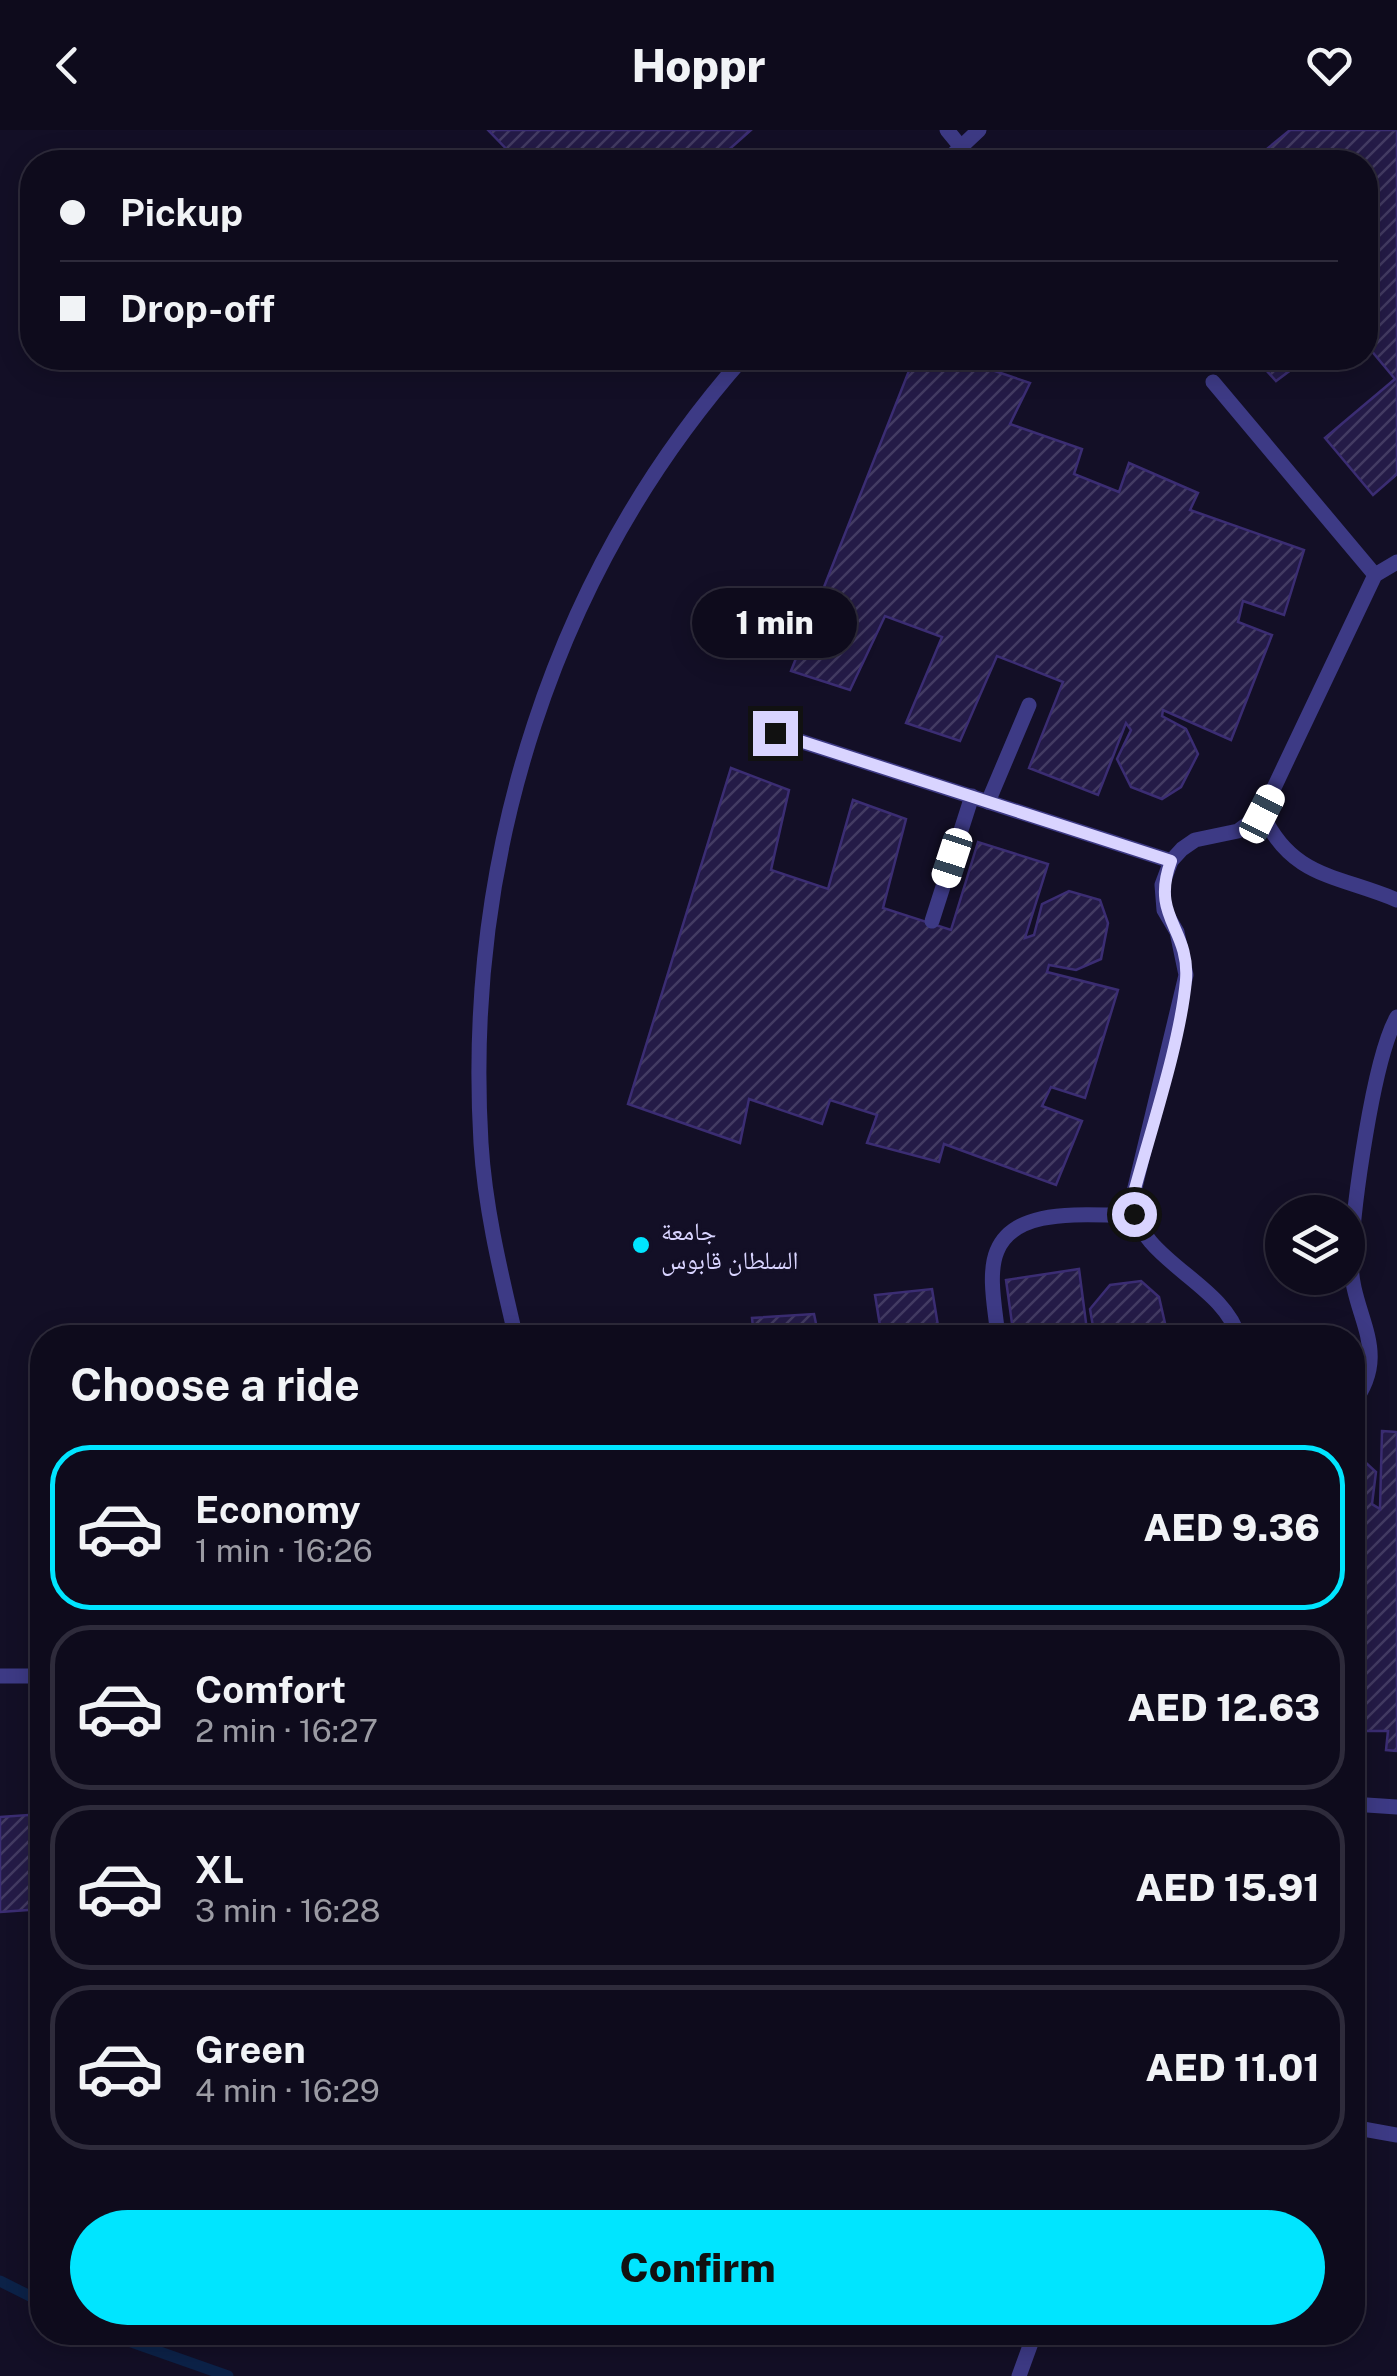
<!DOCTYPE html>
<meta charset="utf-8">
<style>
:root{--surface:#0e0b1c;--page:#1c1929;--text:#f1f3f6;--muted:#9b9ba3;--line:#2e2b3b;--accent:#00e5ff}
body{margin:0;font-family:"Public Sans","Noto Naskh Arabic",sans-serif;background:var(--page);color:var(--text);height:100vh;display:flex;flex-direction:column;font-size:38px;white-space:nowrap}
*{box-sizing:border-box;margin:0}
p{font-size:32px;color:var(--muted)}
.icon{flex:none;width:55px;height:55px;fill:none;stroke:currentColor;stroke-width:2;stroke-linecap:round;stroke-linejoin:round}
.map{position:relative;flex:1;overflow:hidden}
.side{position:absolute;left:30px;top:1195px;width:1335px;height:1020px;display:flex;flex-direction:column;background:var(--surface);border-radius:40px;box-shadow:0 5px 25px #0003,0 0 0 2px var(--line)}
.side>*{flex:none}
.hud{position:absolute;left:20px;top:20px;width:1358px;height:220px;border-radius:40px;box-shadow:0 5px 25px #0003,0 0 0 2px var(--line);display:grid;align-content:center;height:220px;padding:0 40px;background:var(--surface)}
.controls{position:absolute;left:1265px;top:1065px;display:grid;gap:20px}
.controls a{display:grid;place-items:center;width:100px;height:100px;border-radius:50%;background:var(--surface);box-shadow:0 5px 25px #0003,0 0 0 2px var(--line);font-size:50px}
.end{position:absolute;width:45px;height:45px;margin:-22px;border:12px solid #d9d4ff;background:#111;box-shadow:0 0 0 5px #111}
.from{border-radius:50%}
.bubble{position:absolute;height:70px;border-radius:35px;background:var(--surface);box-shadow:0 5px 25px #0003,0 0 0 2px var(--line);font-size:32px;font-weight:800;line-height:70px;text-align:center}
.car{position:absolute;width:30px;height:60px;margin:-30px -15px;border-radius:12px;box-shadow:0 0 8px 2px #0007;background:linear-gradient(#fff 24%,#345 0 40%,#fff 0 76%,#345 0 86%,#fff 0)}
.hud b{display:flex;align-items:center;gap:35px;height:95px;font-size:38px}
.hud b+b{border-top:2px solid var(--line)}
.hud i{width:25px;height:25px;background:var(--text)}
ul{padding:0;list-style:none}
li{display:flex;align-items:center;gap:30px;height:165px;margin:0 20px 15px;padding:0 20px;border:5px solid var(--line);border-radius:40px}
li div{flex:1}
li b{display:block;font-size:38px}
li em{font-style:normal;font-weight:800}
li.on{border-color:var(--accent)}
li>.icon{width:90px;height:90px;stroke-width:1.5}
h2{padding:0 40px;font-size:45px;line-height:120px}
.cta{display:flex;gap:20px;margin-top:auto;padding:20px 40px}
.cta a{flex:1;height:115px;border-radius:60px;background:var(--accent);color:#111;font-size:40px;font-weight:800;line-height:115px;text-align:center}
header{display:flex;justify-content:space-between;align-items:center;height:130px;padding:0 40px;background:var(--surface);font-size:45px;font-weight:800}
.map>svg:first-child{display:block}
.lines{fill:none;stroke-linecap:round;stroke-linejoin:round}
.stream{stroke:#0c2248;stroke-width:11}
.building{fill:url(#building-hatch);stroke:#3b2d73;stroke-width:2.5}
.lane{stroke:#3d3a85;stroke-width:15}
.route{stroke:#d9d4ff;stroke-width:12}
.poi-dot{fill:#00e5ff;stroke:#130f26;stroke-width:4}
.labels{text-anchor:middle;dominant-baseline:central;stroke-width:8;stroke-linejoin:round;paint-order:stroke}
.poi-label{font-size:25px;fill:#d9d4ff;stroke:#130f26;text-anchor:start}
</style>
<header><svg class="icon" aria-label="back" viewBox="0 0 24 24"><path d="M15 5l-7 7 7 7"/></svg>Hoppr<svg class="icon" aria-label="heart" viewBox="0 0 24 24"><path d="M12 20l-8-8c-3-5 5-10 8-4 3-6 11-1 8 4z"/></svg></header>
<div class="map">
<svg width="1397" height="2246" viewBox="0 0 1397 2246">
<defs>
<pattern id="building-hatch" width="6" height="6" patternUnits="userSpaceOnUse" patternTransform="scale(2.5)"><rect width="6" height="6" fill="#241b47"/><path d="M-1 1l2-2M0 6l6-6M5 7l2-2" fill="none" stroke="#433b63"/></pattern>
</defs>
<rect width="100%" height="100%" fill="#130f26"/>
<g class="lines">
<g class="stream">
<path d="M0 2151 42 2172"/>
<path d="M103 2202 228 2246"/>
</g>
</g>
<g class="building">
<path d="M488 0H751L715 32H519Z"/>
<path d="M1290 0H1397V344L1373 365 1325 308 1395 249 1365 213V32H1251Z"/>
<path d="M914 228H957L1030 253 1010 294 1082 319 1074 344 1119 362 1129 333 1198 363 1190 380 1304 420 1284 485 1243 471 1238 492 1272 505 1231 610 1163 580 1162 586 1186 599 1198 624 1181 657 1162 669 1131 657 1117 629 1131 600 1126 593 1098 665 1029 638 1063 552 997 526 960 611 906 593 942 507 885 486 850 560 791 541Z"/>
<path d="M1255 228H1307L1276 251Z"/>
<path d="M731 638 789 660 771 740 828 759 853 670 906 689 883 778 951 800 978 712 1048 734 1025 808 1034 805 1042 774 1069 761 1100 770 1108 793 1101 829 1076 840 1049 835 1047 842 1118 860 1085 968 1051 957 1042 976 1082 991 1056 1055 944 1014 939 1032 867 1013 877 985 830 970 822 994 749 969 740 1013 628 974Z"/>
<path d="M1079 1139 1088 1208H1014L1006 1150Z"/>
<path d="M1141 1151 1159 1167 1167 1202 1163 1208H1095L1090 1179 1110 1155Z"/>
<path d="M932 1159 940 1208H882L875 1165Z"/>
<path d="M814 1184 819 1208H754L752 1188Z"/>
<path d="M1382 1301 1397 1302V1621L1386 1620 1388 1601H1352V1320L1376 1342 1372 1374 1380 1379Z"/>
<path d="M42 1684V1779L0 1782V1687Z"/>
</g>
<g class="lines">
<g class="lane">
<path d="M947 0 961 17"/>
<path d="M945 32 979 0"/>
<path d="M1213 252 1375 445"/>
<path d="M775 603 1171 731"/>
<path d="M988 672 1029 575"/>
<path d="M1262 683C1291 748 1338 745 1397 770"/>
<path d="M932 791 972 666"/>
<path d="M516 1208C501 1144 485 1079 481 1013 464 728 553 443 743 228"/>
<path d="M998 1208C996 1182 987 1145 997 1121 1016 1074 1093 1087 1134 1085"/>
<path d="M1239 1208C1223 1151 1137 1131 1132 1070L1186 845 1177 802 1164 780 1162 755 1171 731 1182 719 1195 710 1238 701 1262 683 1375 445 1397 432"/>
<path d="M1352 1275C1394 1220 1350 1186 1351 1129 1353 1077 1373 929 1397 887"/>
<path d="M0 1546H42"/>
<path d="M1352 1674 1397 1677"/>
<path d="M1352 1997 1397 2005"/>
<path d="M1019 2246 1035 2202"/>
</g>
</g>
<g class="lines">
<path class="route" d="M775 603 1171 731C1150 788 1190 798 1186 850 1180 915 1149 1005 1132 1070L1134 1084"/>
</g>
<circle class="poi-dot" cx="641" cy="1115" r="10"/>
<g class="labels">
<g class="poi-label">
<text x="661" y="1101">جامعة<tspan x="661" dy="29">السلطان قابوس</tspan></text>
</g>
</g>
</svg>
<div class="controls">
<a><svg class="icon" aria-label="layers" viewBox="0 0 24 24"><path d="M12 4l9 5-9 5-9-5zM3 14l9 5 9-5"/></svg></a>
</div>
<i class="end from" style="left:1134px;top:1084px"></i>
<i class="end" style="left:775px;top:603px"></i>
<div class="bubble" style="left:692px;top:458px;width:165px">1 min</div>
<i class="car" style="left:1262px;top:684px;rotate:27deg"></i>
<i class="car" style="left:952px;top:728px;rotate:198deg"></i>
<div class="hud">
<b><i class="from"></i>Pickup</b>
<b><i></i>Drop-off</b>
</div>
<section class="side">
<h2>Choose a ride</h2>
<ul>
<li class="on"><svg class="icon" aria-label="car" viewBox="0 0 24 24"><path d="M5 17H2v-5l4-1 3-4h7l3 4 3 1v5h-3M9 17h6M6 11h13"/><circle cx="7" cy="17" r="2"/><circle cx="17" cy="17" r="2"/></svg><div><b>Economy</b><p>1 min · 16:26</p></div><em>AED 9.36</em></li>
<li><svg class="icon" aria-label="car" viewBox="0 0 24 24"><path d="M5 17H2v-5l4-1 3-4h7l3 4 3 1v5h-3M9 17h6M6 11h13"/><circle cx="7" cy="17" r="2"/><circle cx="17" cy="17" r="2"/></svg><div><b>Comfort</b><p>2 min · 16:27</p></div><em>AED 12.63</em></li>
<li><svg class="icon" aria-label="car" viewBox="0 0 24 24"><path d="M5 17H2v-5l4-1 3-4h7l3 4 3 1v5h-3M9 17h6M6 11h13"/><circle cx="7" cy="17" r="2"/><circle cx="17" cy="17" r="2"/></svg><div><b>XL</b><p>3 min · 16:28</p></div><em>AED 15.91</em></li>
<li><svg class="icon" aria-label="car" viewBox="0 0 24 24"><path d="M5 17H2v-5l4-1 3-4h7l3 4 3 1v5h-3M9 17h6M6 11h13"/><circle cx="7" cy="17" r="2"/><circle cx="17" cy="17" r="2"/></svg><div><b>Green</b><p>4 min · 16:29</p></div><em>AED 11.01</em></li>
</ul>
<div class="cta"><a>Confirm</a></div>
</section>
</div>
